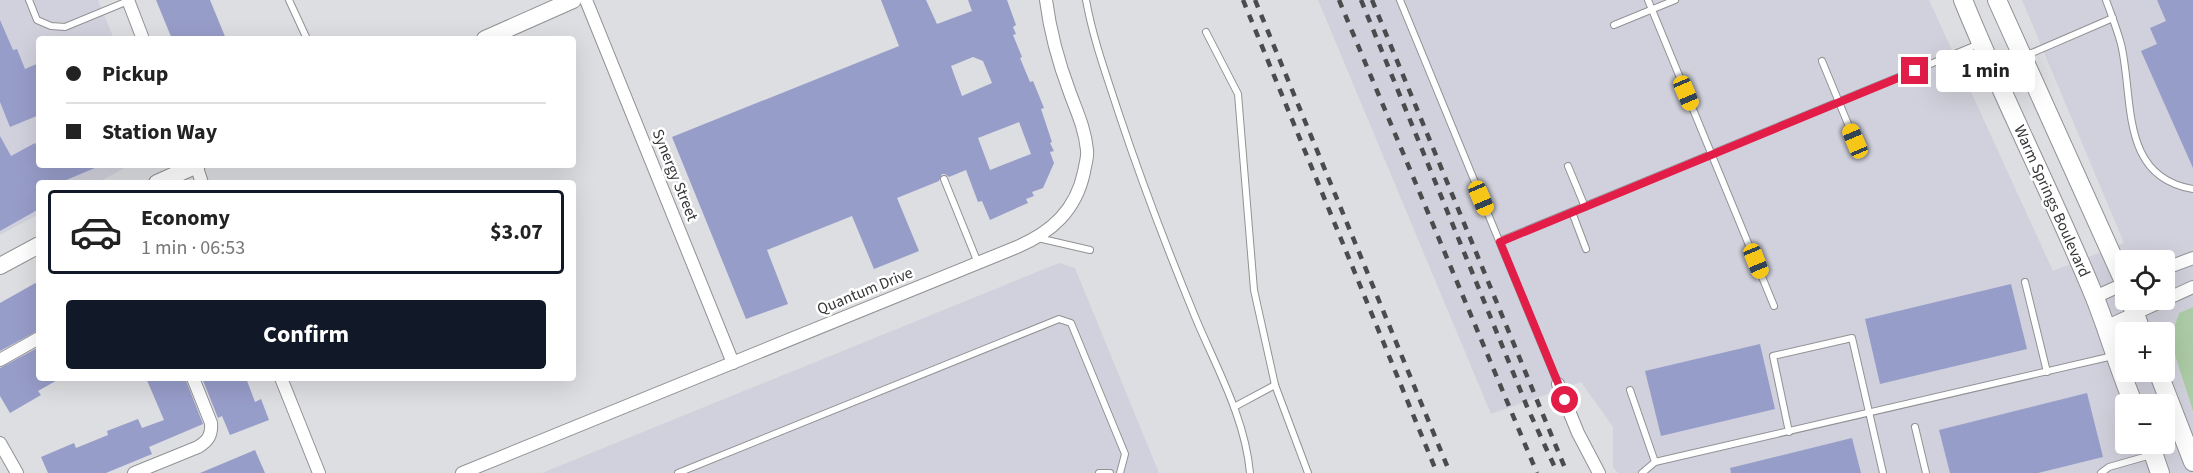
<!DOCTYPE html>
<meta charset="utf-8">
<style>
:root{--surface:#fff;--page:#f6f6f6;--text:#222;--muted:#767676;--line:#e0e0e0;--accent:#111827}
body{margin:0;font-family:"Source Sans 3",sans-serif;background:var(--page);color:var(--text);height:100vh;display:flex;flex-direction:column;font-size:22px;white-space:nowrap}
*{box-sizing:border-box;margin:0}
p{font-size:20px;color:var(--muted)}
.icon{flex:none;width:33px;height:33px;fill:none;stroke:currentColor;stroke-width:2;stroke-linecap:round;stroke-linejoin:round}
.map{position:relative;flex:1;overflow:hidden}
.side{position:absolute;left:36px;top:180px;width:540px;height:201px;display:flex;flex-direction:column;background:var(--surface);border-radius:6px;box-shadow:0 6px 24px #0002}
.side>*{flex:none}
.hud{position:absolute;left:36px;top:36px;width:540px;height:132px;border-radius:6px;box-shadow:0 6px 24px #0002;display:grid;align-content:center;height:132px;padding:0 30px;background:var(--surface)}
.tools{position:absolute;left:2115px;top:250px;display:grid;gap:12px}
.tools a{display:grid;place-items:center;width:60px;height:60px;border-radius:6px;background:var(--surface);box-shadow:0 6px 24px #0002;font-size:30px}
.end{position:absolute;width:27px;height:27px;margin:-14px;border:8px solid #e11d48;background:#fff;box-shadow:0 0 0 3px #fff}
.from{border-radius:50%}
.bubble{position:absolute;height:42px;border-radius:6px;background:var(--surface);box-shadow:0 6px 24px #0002;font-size:20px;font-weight:700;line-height:42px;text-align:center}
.car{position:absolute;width:18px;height:36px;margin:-18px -9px;border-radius:8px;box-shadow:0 0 4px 2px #0007;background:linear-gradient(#f5c518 24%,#345 0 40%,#f5c518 0 76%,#345 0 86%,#f5c518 0)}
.hud b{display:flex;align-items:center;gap:21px;height:57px;font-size:22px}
.hud b+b{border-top:2px solid var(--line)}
.hud i{width:15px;height:15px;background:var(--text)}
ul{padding:10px 0 0;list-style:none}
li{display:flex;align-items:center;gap:18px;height:84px;margin:0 12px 9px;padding:0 18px;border:3px solid transparent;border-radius:6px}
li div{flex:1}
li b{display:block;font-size:22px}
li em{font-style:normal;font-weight:700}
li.active{border-color:var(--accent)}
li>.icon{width:54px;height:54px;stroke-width:1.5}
.button{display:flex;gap:12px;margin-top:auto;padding:12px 30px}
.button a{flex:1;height:69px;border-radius:6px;background:var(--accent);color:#fff;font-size:24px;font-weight:700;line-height:69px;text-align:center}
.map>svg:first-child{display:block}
.built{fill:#d0d1dc;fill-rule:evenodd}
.green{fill:#adcba6}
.building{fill:#979dc9;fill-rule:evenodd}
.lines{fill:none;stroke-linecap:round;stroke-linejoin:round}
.lane-casing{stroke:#919295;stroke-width:8}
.street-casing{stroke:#919295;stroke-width:14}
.secondary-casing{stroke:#919295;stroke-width:18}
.primary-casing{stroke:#919295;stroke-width:20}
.lane{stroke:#fff;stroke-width:6}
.street{stroke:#fff;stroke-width:12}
.secondary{stroke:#fff;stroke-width:16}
.primary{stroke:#fff;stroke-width:18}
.rail{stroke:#4a4b4d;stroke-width:4.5;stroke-dasharray:8 8;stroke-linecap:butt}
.route{stroke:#e11d48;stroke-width:8}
.labels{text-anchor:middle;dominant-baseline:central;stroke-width:5;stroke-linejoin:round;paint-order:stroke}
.street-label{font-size:16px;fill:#363638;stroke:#fff}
</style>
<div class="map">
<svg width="2193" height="473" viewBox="0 0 2193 473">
<rect width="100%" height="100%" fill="#dddee1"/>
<g class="built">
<path d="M0 0H98L114 39H39V165H130L97 183H39V214L0 235Z"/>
<path d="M1318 0H1929L2053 271 2124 243 2022 0H2193V307L2179 313 2170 340 2193 411V473H1618L1613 467V427L1581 382 1491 414ZM2126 261H2164V300H2126ZM2126 333H2164V372H2126ZM2126 405H2164V444H2126Z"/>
<path d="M1059 263 1075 268 1159 473H542Z"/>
</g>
<path class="green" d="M2193 307V411L2170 340 2179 313Z"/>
<g class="building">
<path d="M156 0H210L226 39H172Z"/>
<path d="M881 0H926L937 24 972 11 968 0H1007L1016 25 1013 27 1016 34 1013 35 1022 57 1020 58 1030 82 1033 81 1044 108 1041 109 1052 142 1050 143 1054 151 1050 152 1054 163 1043 188 1032 192 1034 196 1026 199 1028 203 990 220 982 201 978 202 966 170 949 177 945 174H942L939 181 897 198 919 251 874 269 852 216 767 250 788 304 746 319 672 137 899 46ZM973 57 983 61 992 83 962 96 951 66ZM1019 122 1031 154 990 170 978 138Z"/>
<path d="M2157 0H2193V168L2141 51 2157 44 2150 28 2166 21Z"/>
<path d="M0 20 13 50 17 49 25 69 39 63V115L10 127 0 102Z"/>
<path d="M0 136 11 156 35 143 39 149V165H102L59 183H39V209L0 231Z"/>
<path d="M39 281V330L0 351V303Z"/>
<path d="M2011 284 2027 349 1880 384 1865 319Z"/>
<path d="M1760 344 1775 409 1661 436 1645 371Z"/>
<path d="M39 347V378H61L38 391 41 395 10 413 0 396V368Z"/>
<path d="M146 378H185L203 424 149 447 152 454 106 473H48L41 457 74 443 76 448 108 435 107 431 138 419 142 428 164 420Z"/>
<path d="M202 378H246L255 402 261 399 269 420 230 435 222 416 218 418Z"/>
<path d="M2087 393 2103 457 2038 473H1950L1939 430Z"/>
<path d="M1852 438 1861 473H1731L1730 468Z"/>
<path d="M255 450 265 473H200Z"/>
</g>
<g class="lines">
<g class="lane-casing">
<g id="lane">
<path d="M29 0 37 20 51 26 65 27 128 1"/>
<path d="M289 0 307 39"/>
<path d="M1086 0C1093 39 1107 77 1119 114 1142 183 1168 251 1196 319 1217 369 1245 418 1250 473"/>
<path d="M1400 0 1558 384"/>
<path d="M1648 0 1774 306"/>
<path d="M2106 0C2111 14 2117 29 2121 44 2134 98 2119 177 2193 189"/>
<path d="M1614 25 1675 0"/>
<path d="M1206 32 1238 94 1254 290 1275 385 1308 473"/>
<path d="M2025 56 2113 18"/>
<path d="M1822 61 1855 141"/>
<path d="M1568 166 1585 207"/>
<path d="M944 179 978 263"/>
<path d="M1572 212 1586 249"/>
<path d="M1038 238 1090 250"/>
<path d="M1500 241 1979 44"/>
<path d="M2025 282 2047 372"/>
<path d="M1630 390 1655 462 1642 473"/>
<path d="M1234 407 1275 385"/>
<path d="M1915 427 1926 473"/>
<path d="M1789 432 1773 356 1852 338 1883 473"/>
<path d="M1655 462 2113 356"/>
<path d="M678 473 1059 319 1071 323 1125 454 1120 473"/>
<path d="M1099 473H1110"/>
<path d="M2101 473 2109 467 2151 455"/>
</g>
</g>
<g class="street-casing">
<g id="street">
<path d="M128 0 143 39"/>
<path d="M586 0 733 363"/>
<path d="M196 165 202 183"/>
<path d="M2164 269 2193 258"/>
<path d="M2095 297 2126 283"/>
<path d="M2105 327 2193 287"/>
<path d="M0 360 39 338"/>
<path d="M281 378 319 473"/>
<path d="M1558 384 1578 433 1599 473"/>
<path d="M0 443 17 473"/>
<path d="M134 473 198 447C208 441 212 435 211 423L193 378"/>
<path d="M462 473 1017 247C1052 232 1076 210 1084 172 1085 165 1088 157 1087 150 1085 129 1077 112 1070 93 1059 64 1050 31 1046 0"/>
</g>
</g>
<g class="secondary-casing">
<g id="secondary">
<path d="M485 39 573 0"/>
<path d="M157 183 197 165"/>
<path d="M0 266 39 245"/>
</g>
</g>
<g class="primary-casing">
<g id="primary">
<path d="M1963 0C2003 99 2052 194 2093 293 2108 329 2118 368 2134 405"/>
<path d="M1997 0 2126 286"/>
<path d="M2130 300 2142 333"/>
<path d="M2158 372 2193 462"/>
<path d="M2150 444 2160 473"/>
</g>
</g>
<use href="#lane" class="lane"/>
<use href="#street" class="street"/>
<use href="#secondary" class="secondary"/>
<use href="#primary" class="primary"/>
<g class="rail">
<path d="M1243 0 1437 473"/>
<path d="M1255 0 1450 473"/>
<path d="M1339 0 1537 473"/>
<path d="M1361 0 1528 409 1557 472"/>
<path d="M1372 0 1567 473"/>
</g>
</g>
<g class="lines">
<path class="route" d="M1565 400 1500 242 1915 71"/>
</g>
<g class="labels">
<g class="street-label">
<text transform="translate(675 175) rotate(68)">Synergy Street</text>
<text transform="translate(2052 201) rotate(66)">Warm Springs Boulevard</text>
<text transform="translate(865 291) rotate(-22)">Quantum Drive</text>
</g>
</g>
</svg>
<div class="tools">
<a><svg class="icon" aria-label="locate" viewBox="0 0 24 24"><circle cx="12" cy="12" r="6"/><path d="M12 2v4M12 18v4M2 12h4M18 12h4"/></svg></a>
<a>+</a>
<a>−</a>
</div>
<i class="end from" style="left:1565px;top:400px"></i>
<i class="end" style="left:1915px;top:71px"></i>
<div class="bubble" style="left:1936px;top:50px;width:99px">1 min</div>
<i class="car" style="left:1686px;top:93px;rotate:157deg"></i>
<i class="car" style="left:1855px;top:141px;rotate:337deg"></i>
<i class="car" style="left:1481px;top:198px;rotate:157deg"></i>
<i class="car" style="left:1756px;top:261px;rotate:158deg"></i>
<div class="hud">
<b><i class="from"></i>Pickup</b>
<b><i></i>Station Way</b>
</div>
<section class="side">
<ul>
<li class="active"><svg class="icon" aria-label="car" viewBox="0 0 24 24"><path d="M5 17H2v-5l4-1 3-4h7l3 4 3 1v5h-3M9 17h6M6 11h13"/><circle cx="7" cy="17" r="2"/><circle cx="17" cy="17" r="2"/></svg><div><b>Economy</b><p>1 min · 06:53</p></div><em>$3.07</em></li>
</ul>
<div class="button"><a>Confirm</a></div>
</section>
</div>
